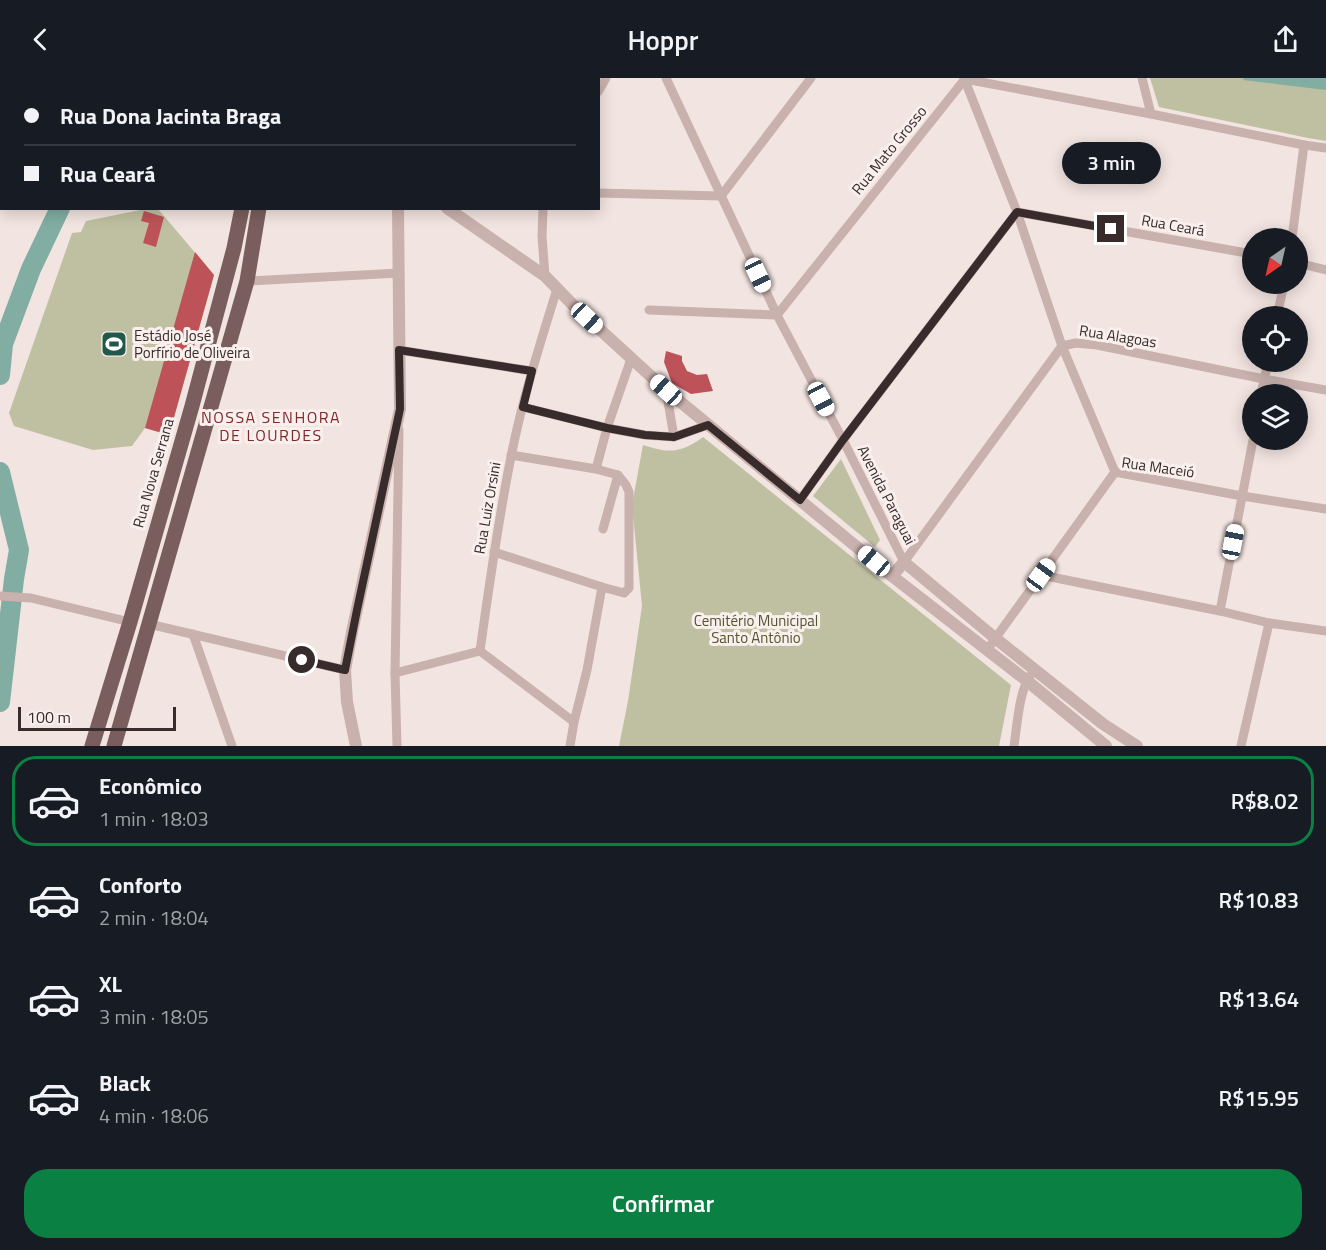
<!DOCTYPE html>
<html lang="pt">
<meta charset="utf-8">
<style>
:root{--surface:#171b24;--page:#20242c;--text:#f1f3f6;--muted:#9ea1a6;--line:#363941;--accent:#0b8043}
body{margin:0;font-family:"Titillium Web",sans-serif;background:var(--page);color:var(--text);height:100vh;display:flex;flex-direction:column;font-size:22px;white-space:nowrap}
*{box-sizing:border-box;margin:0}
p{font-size:20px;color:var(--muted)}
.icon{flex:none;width:33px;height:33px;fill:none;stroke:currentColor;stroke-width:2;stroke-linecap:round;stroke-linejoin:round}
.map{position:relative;height:668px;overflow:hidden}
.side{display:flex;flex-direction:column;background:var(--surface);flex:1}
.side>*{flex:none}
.guide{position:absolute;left:0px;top:0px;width:600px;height:132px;box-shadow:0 3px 15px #0003;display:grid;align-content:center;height:132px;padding:0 24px;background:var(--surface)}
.needle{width:39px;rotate:214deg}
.fabs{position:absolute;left:1242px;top:150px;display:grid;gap:12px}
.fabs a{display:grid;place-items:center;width:66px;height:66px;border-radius:50%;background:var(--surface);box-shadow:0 3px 15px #0003;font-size:30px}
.scale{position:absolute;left:18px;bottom:15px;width:158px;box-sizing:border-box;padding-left:6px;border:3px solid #382b2b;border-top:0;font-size:16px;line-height:21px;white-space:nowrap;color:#382b2b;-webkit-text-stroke:4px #f9f0ed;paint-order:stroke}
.end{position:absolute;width:27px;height:27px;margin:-14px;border:8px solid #382b2b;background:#fff;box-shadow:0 0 0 3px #fff}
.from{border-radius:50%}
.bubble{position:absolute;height:42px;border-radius:21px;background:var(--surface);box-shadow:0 3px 15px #0003;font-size:20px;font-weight:600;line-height:42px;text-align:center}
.car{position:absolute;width:18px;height:36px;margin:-18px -9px;border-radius:8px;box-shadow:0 0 4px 2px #0007;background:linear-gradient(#fff 24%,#345 0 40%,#fff 0 76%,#345 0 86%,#fff 0)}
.guide b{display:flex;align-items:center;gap:21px;height:57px;font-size:22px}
.guide b+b{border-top:2px solid var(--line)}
.guide i{width:15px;height:15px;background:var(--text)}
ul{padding:10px 0 0;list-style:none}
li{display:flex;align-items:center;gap:18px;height:90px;margin:0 12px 9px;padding:0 12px;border:3px solid transparent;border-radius:24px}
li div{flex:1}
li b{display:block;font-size:22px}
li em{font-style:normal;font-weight:600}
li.active{border-color:var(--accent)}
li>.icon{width:54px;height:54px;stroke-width:1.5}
.primary-button{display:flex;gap:12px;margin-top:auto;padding:12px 24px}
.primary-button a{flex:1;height:69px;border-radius:24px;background:var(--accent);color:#fff;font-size:24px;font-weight:600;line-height:69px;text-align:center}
header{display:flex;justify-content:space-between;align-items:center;height:78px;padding:0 24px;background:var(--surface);font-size:27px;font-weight:600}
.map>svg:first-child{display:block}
.green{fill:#bfc0a1}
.water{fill:#81ada2}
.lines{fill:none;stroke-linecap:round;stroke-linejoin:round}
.river{stroke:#81ada2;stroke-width:20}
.building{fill:#bd5358}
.minor{stroke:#c9b1ad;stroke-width:9}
.tertiary{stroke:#c9b1ad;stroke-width:12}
.primary{stroke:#795e5d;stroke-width:15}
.route{stroke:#382b2b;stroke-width:8}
.labels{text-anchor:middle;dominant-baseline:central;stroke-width:6;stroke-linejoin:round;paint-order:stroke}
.street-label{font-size:15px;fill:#382b2b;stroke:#f9f0ed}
.poi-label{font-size:15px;fill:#382b2b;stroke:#f9f0ed;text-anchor:start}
.park-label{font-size:15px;fill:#525530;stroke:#f9f0ed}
.neighbourhood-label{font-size:16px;letter-spacing:1.5px;fill:#812a2e;stroke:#f9f0ed}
</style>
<header><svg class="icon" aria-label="back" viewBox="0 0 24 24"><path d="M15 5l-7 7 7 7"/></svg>Hoppr<svg class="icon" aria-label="share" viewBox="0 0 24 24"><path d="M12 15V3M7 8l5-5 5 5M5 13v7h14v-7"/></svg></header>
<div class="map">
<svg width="1326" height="668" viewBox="0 0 1326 668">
<rect width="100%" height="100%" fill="#f2e4e0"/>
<g class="green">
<path d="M1150 0H1326V63L1308 60 1159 29Z"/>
<path d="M145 131H158L214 197 169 357 145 350 132 368 93 372 14 348 9 335 72 155 81 154 86 143Z"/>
<path d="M703 359 1011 607 999 668H619L628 623 642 528 632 427 643 367C668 375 680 376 703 359Z"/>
<path d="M841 381 880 462 875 469 813 418Z"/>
</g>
<path class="water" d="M1244 0H1326V12L1243 2Z"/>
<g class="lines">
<g class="river">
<path d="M89 2V0"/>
<path d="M0 297 3 266 31 191 60 130"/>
<path d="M0 394 19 472 14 501 0 624"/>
</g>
</g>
<g class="building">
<path d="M144 133 164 139 156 169 143 165 149 145 141 143Z"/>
<path d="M195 174 214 197 169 357 145 350Z"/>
<path d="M666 273 682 278V283L687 293 697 297 707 296 713 313 691 316 672 305 664 284Z"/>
</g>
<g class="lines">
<g class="minor">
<path d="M666 0 777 237 843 362 904 484 1062 268 1076 265 1097 267 1264 301 1326 312"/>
<path d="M964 0 1017 134 1062 268 1115 394"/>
<path d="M1142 0 1151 36"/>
<path d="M5 2 6 0"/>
<path d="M598 14 606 0"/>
<path d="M0 15 2 11"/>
<path d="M598 115 721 118 811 0"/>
<path d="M543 130 542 158 545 198"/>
<path d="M1292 160 1304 67"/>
<path d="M1298 185 1326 192"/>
<path d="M247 203 399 195"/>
<path d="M649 232 777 237 965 1 1151 36 1304 67 1326 70"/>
<path d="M1277 238 1284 206"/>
<path d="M399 272 532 293"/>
<path d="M666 312 674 359"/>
<path d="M1261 316 1268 284"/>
<path d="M523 329 607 350 645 357 674 359 708 347"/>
<path d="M596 391 607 350 631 281"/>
<path d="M800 422 843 362 1017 134 1252 176"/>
<path d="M603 451 618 397"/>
<path d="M494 474 602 509 624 515 629 510V414L626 407 618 397 596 391 511 377"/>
<path d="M1041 497 1220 533 1269 545 1326 553"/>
<path d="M0 518 31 520 130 544"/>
<path d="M1220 533 1253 362"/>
<path d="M149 546 345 592"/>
<path d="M193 556 232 668"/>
<path d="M987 572 1115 394 1242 418 1326 431"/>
<path d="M480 573C489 508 498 443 511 379 522 322 540 266 557 211"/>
<path d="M480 573 574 644"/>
<path d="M395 595 480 573"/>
<path d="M397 668 395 595 399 352"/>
<path d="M570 668 574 644 587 592 602 509"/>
<path d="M1014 668C1017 649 1019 613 1030 598"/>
<path d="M1241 668 1269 545"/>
</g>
<g class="tertiary">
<path d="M387 0 388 2"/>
<path d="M447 130 545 198 573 227 666 312 892 498 1026 602 1106 668"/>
<path d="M892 498 904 484 995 560 1103 646 1137 668"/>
<path d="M356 668 347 624 345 592 352 554 400 331 398 130"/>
</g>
<g class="primary">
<path d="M243 0V2"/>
<path d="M259 0V2"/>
<path d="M92 668 130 544 192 328 234 170 242 130"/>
<path d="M114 668 247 203 259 130"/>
</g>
</g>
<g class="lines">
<path class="route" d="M302 582 345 592 357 532 400 331 399 272 532 293 523 329 607 350 645 357 674 359 708 347 800 422 843 362 1017 134 1111 151"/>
</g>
<defs>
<g id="stadium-square" transform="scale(1.35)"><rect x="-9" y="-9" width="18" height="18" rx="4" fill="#23574b" stroke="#f9f0ed"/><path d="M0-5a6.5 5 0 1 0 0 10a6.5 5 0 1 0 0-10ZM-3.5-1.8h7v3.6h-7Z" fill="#fff"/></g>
</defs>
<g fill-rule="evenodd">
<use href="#stadium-square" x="114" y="266"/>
</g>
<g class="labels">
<g class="street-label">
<text transform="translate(889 72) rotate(-51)">Rua Mato Grosso</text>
<text transform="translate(1173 147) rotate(10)">Rua Ceará</text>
<text transform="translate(1118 258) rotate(9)">Rua Alagoas</text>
<text transform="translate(1158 389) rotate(8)">Rua Maceió</text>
<text transform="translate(153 395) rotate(-74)">Rua Nova Serrana</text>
<text transform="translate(887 417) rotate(63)">Avenida Paraguai</text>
<text transform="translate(487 430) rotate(-80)">Rua Luiz Orsini</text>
</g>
<g class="poi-label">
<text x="134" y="257">Estádio José<tspan x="134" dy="17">Porfírio de Oliveira</tspan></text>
</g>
<g class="park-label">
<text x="756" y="542">Cemitério Municipal<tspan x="756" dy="17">Santo Antônio</tspan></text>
</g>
<g class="neighbourhood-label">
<text x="271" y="339">NOSSA SENHORA<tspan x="271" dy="18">DE LOURDES</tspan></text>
</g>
</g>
</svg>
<div class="fabs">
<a><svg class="needle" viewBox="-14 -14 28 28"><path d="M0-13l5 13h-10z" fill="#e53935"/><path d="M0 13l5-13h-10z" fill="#9ea1a6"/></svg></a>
<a><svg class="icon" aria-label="locate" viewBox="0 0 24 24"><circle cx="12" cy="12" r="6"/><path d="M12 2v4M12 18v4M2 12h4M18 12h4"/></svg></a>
<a><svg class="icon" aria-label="layers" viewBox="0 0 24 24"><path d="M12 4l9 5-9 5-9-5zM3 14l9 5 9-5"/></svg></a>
</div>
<div class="scale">100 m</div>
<i class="end from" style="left:302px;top:582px"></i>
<i class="end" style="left:1111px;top:151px"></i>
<div class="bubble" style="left:1062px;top:64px;width:99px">3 min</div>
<i class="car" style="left:758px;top:197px;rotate:155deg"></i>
<i class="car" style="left:587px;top:240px;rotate:133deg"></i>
<i class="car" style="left:666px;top:312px;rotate:312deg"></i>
<i class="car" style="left:821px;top:321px;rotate:152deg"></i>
<i class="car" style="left:1233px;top:464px;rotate:11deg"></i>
<i class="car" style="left:874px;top:483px;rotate:310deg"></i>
<i class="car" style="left:1041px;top:497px;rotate:36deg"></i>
<div class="guide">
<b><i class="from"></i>Rua Dona Jacinta Braga</b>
<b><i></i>Rua Ceará</b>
</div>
</div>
<section class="side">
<ul>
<li class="active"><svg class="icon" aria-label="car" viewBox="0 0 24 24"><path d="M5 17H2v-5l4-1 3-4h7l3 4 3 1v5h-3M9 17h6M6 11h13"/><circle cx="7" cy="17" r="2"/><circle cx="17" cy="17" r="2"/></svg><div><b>Econômico</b><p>1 min · 18:03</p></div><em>R$8.02</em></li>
<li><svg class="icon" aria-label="car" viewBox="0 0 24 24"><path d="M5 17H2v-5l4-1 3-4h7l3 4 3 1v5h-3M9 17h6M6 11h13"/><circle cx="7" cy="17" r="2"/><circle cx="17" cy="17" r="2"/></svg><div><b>Conforto</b><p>2 min · 18:04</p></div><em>R$10.83</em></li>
<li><svg class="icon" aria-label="car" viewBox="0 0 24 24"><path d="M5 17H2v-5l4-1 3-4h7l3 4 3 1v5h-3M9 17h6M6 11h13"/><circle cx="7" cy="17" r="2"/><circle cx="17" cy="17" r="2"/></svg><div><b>XL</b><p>3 min · 18:05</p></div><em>R$13.64</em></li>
<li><svg class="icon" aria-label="car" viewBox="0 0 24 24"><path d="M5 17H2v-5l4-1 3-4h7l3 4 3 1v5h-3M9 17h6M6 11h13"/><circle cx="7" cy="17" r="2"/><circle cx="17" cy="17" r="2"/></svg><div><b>Black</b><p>4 min · 18:06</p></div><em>R$15.95</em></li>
</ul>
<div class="primary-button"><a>Confirmar</a></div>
</section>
